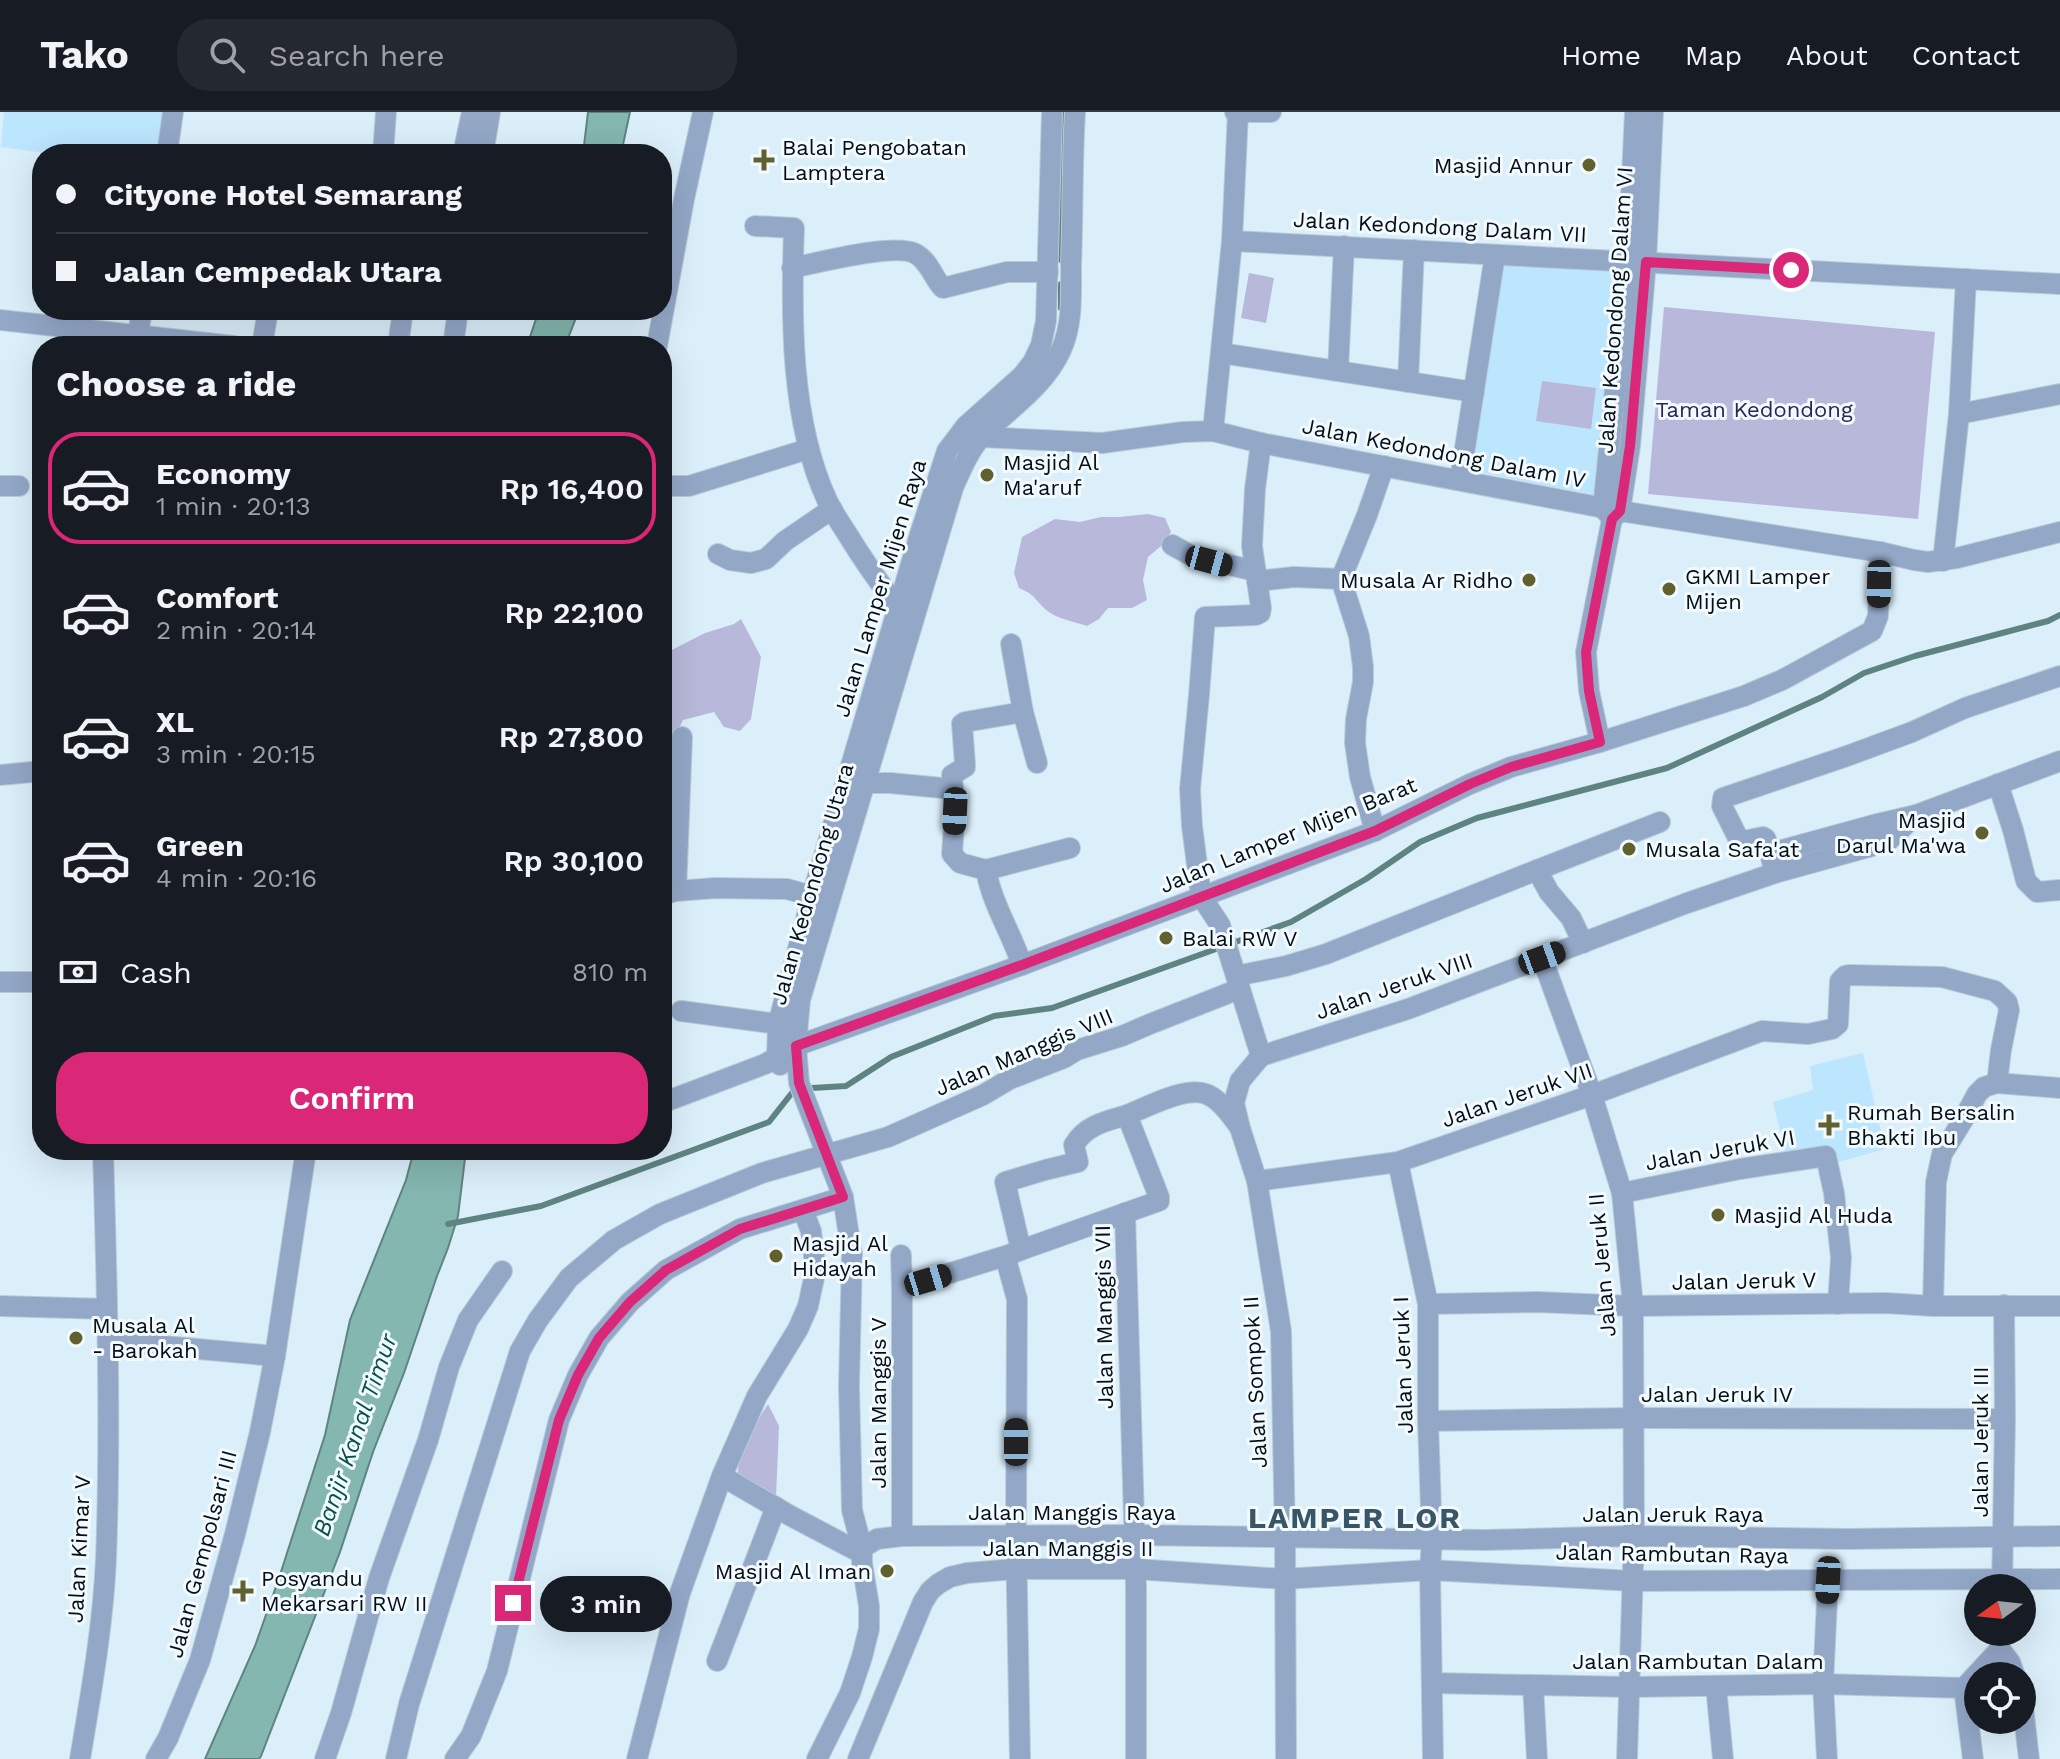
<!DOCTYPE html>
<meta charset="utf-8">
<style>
:root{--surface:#171b24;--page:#242831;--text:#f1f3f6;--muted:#9ea1a6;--line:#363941;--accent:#db2777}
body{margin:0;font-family:"Work Sans",sans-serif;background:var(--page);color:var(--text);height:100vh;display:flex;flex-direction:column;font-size:30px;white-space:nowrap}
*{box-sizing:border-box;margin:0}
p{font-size:26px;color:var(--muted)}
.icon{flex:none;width:44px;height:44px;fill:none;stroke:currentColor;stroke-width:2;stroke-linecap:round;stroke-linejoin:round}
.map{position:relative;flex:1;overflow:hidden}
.panel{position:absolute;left:32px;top:224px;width:640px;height:824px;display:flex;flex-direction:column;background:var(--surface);border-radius:32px;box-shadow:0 8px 32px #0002}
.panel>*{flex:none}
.hud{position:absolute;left:32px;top:32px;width:640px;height:176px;border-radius:32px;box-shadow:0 8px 32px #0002;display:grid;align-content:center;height:176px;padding:0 24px;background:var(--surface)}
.needle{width:52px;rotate:255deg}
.controls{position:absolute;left:1964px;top:1462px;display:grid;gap:16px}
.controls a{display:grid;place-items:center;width:72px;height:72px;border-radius:50%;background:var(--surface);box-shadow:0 8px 32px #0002;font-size:40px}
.end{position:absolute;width:36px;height:36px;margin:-18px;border:10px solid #db2777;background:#fff;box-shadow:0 0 0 4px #fff}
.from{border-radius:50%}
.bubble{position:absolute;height:56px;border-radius:28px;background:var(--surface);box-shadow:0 8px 32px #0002;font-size:26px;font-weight:600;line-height:56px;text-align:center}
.car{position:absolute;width:24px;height:48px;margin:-24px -12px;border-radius:10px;box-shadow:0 0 6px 2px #0007;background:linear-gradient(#222 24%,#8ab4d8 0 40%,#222 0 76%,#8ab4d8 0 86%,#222 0)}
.hud b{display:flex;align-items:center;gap:28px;height:76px;font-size:30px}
.hud b+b{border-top:2px solid var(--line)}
.hud i{width:20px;height:20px;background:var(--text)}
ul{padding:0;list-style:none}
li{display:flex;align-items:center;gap:24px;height:112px;margin:0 16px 12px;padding:0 8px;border:4px solid transparent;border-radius:32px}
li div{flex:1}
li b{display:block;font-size:30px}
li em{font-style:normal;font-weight:600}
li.selected{border-color:var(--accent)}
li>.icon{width:72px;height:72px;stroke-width:1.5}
h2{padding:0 24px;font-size:36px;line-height:96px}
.pay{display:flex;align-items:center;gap:20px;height:88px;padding:0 24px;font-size:30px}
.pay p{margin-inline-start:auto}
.button{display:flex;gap:16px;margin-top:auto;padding:16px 24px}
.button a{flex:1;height:92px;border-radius:32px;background:var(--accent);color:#fff;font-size:32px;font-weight:600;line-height:92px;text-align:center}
header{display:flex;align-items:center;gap:48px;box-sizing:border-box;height:112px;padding:0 40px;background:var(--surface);border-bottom:2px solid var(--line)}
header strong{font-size:38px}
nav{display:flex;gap:44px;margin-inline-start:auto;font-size:28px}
.search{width:560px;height:72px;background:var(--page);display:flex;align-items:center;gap:20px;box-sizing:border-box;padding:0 28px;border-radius:32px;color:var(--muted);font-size:30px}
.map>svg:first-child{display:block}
.built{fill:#bce5fe}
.green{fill:#b8b8da}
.water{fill:#84b7af;stroke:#5e8481;stroke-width:2}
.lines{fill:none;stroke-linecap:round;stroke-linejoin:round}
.stream{stroke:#5e8481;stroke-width:6}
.street-casing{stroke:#b9cbd6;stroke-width:22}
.street{stroke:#93a7c7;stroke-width:20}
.route{stroke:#db2777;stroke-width:10}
.poi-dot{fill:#60612e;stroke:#f3fafe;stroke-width:3}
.labels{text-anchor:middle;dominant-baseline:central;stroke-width:6;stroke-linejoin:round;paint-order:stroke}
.poi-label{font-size:22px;fill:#040e15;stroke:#f3fafe;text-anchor:start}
.street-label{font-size:22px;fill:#040e15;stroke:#f3fafe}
.park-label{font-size:22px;fill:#2a2555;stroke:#f3fafe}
.water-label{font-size:24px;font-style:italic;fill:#06524b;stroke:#f3fafe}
.district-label{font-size:30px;font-weight:bold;letter-spacing:2px;fill:#395667;stroke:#f3fafe}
</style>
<header>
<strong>Tako</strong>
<div class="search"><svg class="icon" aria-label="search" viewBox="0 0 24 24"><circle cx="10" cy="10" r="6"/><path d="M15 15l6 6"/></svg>Search here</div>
<nav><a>Home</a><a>Map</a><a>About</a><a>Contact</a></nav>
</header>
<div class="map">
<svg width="2060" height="1647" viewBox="0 0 2060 1647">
<rect width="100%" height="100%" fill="#dbeffb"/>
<g class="built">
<path d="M4 0H164L156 42H53L1 35Z"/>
<path d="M1508 149 1622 157 1596 383 1467 358 1497 160Z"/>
<path d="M1863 941 1885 1037 1835 1051 1786 1043 1773 990 1813 978 1810 954Z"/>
</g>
<g class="green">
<path d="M1249 161 1274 166 1266 211 1241 206Z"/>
<path d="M1664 195 1935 220 1918 407 1648 382Z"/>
<path d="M1542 269 1596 276 1591 317 1536 309Z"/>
<path d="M1148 402 1165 406 1171 420 1161 434 1148 445 1143 468 1147 488 1132 496H1108L1099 507 1087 514C1073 509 1055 507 1044 496 1033 485 1035 483 1019 476L1014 461 1022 425 1055 407 1080 410 1101 405H1120Z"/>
<path d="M741 507 761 545 751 607 740 619 724 615 714 600 683 608 677 620 662 623V543L705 521 734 512Z"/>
<path d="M768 1292 779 1314 776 1385 738 1361 739 1338Z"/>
</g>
<g class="water">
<path d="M588 0H630L621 42H583Z"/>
<path d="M539 198H579L565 234H527Z"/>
<path d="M414 1038H466L458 1104 448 1136 437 1164 404 1261 373 1340 340 1440 261 1644 259 1647H205L255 1534 279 1466 325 1323 350 1208 406 1068Z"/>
</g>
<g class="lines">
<g class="stream">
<path d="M1061 148 1064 0"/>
<path d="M1061 196V172"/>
<path d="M448 1112 541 1094 769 1010 795 977 846 974 891 945 994 904 1052 896 1291 810 1366 767 1420 730 1477 706 1667 656 1822 585 1864 561 1915 544 2048 509 2060 503"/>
</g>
<g class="street-casing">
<g id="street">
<path d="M1235 0H1271"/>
<path d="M167 42 173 0"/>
<path d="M383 42 386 0"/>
<path d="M463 42 472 0"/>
<path d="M483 42 490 0"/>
<path d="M755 114 794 116C791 203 790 308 827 388 832 399 839 409 846 420 862 446 879 471 898 495"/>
<path d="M1232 129 2060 172"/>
<path d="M792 156C817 151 896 130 916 142 930 150 933 166 943 176L1007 160H1048"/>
<path d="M0 208 234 234"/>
<path d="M136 234 142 198"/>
<path d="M262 234 268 198"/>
<path d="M398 234 403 198"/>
<path d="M453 234 458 198"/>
<path d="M657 234 684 87 703 0"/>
<path d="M1221 241 1474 280"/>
<path d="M1338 259 1344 134"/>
<path d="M1408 270 1414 138"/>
<path d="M1959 302 2060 282"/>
<path d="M966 314 981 325 1102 331 1183 320 1213 319 1261 331 1620 399 1880 440 1914 448 1928 450 1957 446 2060 420"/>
<path d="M1213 319 1232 129 1238 0"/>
<path d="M1261 331 1255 377 1252 434 1261 496 1260 501 1256 503 1205 505 1199 583 1190 677 1192 714 1201 784 1220 813 1261 944 1240 969 1234 991 1240 1016 1257 1069 1281 1219 1285 1426 1286 1647"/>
<path d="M1460 368 1495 143"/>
<path d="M662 371 671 374H689L808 337"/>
<path d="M0 374H19"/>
<path d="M1610 404 1603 396 1628 149 1635 0"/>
<path d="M1172 433 1192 444 1255 459"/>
<path d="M718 442 730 448 751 451 766 447 785 429 832 397"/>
<path d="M1943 449 1959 302 1966 167"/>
<path d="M1257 469 1294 465 1341 467"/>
<path d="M1023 600 1037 651"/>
<path d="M1600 630 1589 579 1586 540 1612 407 1620 399 1630 334 1646 150 1653 0"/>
<path d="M0 663 42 659"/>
<path d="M864 671H890L953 677 955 699 952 742 960 751 986 758C992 792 1011 820 1022 853"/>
<path d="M1998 672 2013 718 2026 769 2037 780 2060 778"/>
<path d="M953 677 952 663 965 655V652L962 612 965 610 1023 600 1011 532"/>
<path d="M1375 719 1360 665 1355 631 1356 607 1363 570V555L1359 524 1341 467 1367 403 1384 354"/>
<path d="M1771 741 1877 712 1916 703"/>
<path d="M986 758 1070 736"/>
<path d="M1775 761 1766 727 1763 725 1743 729 1738 726 1722 694 1723 686 1847 644 1912 620 1965 596 2060 564"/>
<path d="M676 779 682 625"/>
<path d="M662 783 676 779 716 776 787 777 812 784"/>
<path d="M1583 831 1571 806 1549 780 1537 758 1660 710"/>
<path d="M1542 846 1592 983 1622 1081 1633 1194 1634 1424 1627 1647"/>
<path d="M1236 864 1286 854 1326 842 1537 758"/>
<path d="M0 870H42"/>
<path d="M681 899 778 912"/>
<path d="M1261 944 1408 897 1687 791 1775 761 1887 730 1916 703 2060 649"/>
<path d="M780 953 777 944 778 912 812 784 920 422 947 339 966 314 1022 264 1033 250 1041 233 1046 209 1052 0"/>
<path d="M662 991 765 952 796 934 1022 853 1375 719 1470 672 1511 655 1600 630 1744 584 1782 568 1872 519 1878 504 1880 440"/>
<path d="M1398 1050 1428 1192V1309L1432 1427 1430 1458 1433 1647"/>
<path d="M1257 1069 1398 1050 1592 983 1762 919 1808 922 1832 917 1838 912 1840 869 1845 864 1849 863 1942 865 1995 879 2007 890 2009 898 2001 938 1997 971"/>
<path d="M1622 1081 1740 1057 1826 1044 1834 1081 1841 1146 1838 1192"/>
<path d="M1125 1101 1136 1474V1647"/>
<path d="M1021 1138 1159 1089V1085L1127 1003C1147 995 1186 974 1206 982 1218 986 1231 1003 1238 1013"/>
<path d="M901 1143 902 1176"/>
<path d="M1008 1143 1021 1138 1005 1070 1045 1058 1078 1050 1074 1033C1086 1013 1106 1009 1127 1003"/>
<path d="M1428 1192 1537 1190 1633 1194 1886 1191 1933 1194H2060"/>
<path d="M0 1194 107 1197"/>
<path d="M1933 1194 1936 1070 1942 1042 1963 1008 1977 982 1984 975 1997 971 2060 976"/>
<path d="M109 1229 275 1244"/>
<path d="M1428 1309 1633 1306 2005 1307"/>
<path d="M722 1364 789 1403 861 1441"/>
<path d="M902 1424V1176L1005 1144 1017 1187 1016 1424 1020 1647"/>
<path d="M862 1436 877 1427 902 1424 1133 1423 1485 1428 1634 1424 1849 1427 2060 1424"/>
<path d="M2002 1476 2005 1307 2004 1193"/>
<path d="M2000 1537 2010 1550 2015 1564"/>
<path d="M717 1549 776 1395"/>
<path d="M1432 1571 1630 1575 1823 1572 1964 1576"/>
<path d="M1533 1573 1537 1647"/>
<path d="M1716 1574 1723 1647"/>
<path d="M2022 1586 2029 1647"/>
<path d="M80 1647C91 1581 103 1514 106 1447 111 1311 107 1174 103 1038"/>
<path d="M156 1647 168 1626 200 1548 235 1422 260 1320 275 1244 306 1038"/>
<path d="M325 1647 341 1601 379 1466 428 1328 449 1255 468 1208 502 1159"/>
<path d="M396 1647 409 1592 520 1239 538 1208 569 1166 614 1128 660 1102 762 1061 888 1025 983 983 1010 967 1064 946 1077 938 1122 924 1150 912 1239 877"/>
<path d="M455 1647 471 1624 497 1559 559 1308 578 1263 599 1226 630 1190 666 1158 740 1117 843 1085 799 971 796 934 800 888 953 376C961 358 969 338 983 323 1010 296 1045 274 1061 238 1073 213 1071 181 1071 153 1073 102 1072 51 1075 0"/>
<path d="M637 1647 680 1481 722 1364 757 1284 798 1217 808 1194 814 1166V1144L811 1119 803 1098"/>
<path d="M817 1647 850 1581 862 1545 869 1517V1494L862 1451V1436L852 1398 849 1274 852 1143 843 1085"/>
<path d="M858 1647 923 1490 930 1479 938 1472 950 1465 967 1461 1016 1457H1135L1284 1467 1430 1458 1633 1469 2060 1467"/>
<path d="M1827 1647 1823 1572 1828 1468"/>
<path d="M1973 1647 1964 1576 2000 1537V1520"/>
</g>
</g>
<use href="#street" class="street"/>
</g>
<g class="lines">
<path class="route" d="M513 1491 559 1308 578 1263 599 1226 630 1190 666 1158 740 1117 843 1085 799 971 796 934 1022 853 1375 719 1470 672 1511 655 1600 630 1589 579 1586 540 1612 407 1620 399 1630 334 1646 150 1791 158"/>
</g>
<g class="poi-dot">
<path d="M760 36h8v8h8v8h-8v8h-8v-8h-8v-8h8z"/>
<circle cx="1589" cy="53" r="8"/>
<circle cx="987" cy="363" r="8"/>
<circle cx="1529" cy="468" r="8"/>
<circle cx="1669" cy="477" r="8"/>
<circle cx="1982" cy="721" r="8"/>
<circle cx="1629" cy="737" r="8"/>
<circle cx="1166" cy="826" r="8"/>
<path d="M1825 1001h8v8h8v8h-8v8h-8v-8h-8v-8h8z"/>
<circle cx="1718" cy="1103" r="8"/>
<circle cx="776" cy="1144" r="8"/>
<circle cx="76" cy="1226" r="8"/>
<circle cx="887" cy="1459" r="8"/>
<path d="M239 1467h8v8h8v8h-8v8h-8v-8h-8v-8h8z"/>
</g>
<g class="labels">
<g class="poi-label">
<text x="782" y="35">Balai Pengobatan<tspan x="782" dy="25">Lamptera</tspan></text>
<text x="1573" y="53" text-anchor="end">Masjid Annur</text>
<text x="1003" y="350">Masjid Al<tspan x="1003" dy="25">Ma'aruf</tspan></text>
<text x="1685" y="464">GKMI Lamper<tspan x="1685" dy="25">Mijen</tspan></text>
<text x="1513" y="468" text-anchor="end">Musala Ar Ridho</text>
<text x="1966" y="708" text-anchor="end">Masjid<tspan x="1966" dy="25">Darul Ma'wa</tspan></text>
<text x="1645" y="737">Musala Safa'at</text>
<text x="1182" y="826">Balai RW V</text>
<text x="1847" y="1000">Rumah Bersalin<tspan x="1847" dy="25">Bhakti Ibu</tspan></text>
<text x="1734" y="1103">Masjid Al Huda</text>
<text x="792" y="1131">Masjid Al<tspan x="792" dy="25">Hidayah</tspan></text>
<text x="92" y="1213">Musala Al<tspan x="92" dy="25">- Barokah</tspan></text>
<text x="871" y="1459" text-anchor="end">Masjid Al Iman</text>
<text x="261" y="1466">Posyandu<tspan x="261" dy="25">Mekarsari RW II</tspan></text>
</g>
<g class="street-label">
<text transform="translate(1440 115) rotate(3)">Jalan Kedondong Dalam VII</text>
<text transform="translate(1615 198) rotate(-86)">Jalan Kedondong Dalam VI</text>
<text transform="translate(1444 341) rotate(11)">Jalan Kedondong Dalam IV</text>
<text transform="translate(880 476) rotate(-73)">Jalan Lamper Mijen Raya</text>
<text transform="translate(1288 723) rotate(-22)">Jalan Lamper Mijen Barat</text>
<text transform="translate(812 772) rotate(-74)">Jalan Kedondong Utara</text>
<text transform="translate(1394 874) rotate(-19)">Jalan Jeruk VIII</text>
<text transform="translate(1024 940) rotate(-23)">Jalan Manggis VIII</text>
<text transform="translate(1517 983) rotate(-19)">Jalan Jeruk VII</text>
<text transform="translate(1720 1038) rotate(-10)">Jalan Jeruk VI</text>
<text transform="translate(1602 1153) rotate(-95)">Jalan Jeruk II</text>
<text transform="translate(1744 1169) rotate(-1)">Jalan Jeruk V</text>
<text transform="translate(1104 1205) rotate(-91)">Jalan Manggis VII</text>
<text transform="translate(1403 1253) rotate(-92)">Jalan Jeruk I</text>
<text transform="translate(1255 1270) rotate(-93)">Jalan Sompok II</text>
<text x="1717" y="1282">Jalan Jeruk IV</text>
<text transform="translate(878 1291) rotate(-90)">Jalan Manggis V</text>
<text transform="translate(1980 1330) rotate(-90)">Jalan Jeruk III</text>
<text x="1072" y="1400">Jalan Manggis Raya</text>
<text x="1673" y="1402">Jalan Jeruk Raya</text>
<text x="1068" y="1436">Jalan Manggis II</text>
<text transform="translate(79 1437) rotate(-87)">Jalan Kimar V</text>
<text transform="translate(202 1442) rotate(-75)">Jalan Gempolsari III</text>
<text transform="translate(1672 1442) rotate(1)">Jalan Rambutan Raya</text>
<text x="1698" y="1549">Jalan Rambutan Dalam</text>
</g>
<g class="park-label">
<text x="1754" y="297">Taman Kedondong</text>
</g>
<g class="water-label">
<text transform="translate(355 1323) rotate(-71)">Banjir Kanal Timur</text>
</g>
<g class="district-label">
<text x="1355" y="1405">LAMPER LOR</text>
</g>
</g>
</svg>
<div class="controls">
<a><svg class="needle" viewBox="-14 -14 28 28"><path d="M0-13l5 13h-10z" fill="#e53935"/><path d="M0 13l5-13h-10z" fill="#9ea1a6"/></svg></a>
<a><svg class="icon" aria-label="locate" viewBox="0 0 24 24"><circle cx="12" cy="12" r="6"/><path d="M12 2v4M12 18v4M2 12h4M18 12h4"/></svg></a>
</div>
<i class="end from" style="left:1791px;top:158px"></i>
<i class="end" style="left:513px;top:1491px"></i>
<div class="bubble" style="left:540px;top:1464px;width:132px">3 min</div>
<i class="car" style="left:1209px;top:449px;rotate:105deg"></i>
<i class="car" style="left:1879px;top:472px;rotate:181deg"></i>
<i class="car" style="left:955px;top:699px;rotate:183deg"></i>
<i class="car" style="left:1542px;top:846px;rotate:70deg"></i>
<i class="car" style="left:928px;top:1168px;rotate:73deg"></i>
<i class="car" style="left:1016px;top:1330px;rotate:0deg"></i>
<i class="car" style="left:1828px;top:1468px;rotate:183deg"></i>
<div class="hud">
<b><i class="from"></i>Cityone Hotel Semarang</b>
<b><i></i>Jalan Cempedak Utara</b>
</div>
<section class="panel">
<h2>Choose a ride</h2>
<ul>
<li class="selected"><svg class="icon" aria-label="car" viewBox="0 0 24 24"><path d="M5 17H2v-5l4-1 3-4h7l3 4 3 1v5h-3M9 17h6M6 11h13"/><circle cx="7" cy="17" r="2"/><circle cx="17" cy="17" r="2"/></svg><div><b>Economy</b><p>1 min · 20:13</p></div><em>Rp 16,400</em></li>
<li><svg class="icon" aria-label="car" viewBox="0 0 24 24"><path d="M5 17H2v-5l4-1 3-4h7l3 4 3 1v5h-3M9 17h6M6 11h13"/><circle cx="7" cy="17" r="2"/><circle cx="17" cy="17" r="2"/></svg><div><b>Comfort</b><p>2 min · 20:14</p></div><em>Rp 22,100</em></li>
<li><svg class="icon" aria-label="car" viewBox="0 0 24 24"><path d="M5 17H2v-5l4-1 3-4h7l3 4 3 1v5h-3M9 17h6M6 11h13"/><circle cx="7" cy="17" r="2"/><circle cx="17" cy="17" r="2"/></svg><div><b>XL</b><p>3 min · 20:15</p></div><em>Rp 27,800</em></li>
<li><svg class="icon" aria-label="car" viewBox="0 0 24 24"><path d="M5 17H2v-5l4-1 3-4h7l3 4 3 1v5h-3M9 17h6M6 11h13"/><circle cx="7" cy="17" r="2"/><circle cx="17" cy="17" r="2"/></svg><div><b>Green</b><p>4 min · 20:16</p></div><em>Rp 30,100</em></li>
</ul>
<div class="pay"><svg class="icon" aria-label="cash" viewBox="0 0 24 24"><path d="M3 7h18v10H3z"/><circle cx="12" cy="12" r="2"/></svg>Cash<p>810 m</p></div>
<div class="button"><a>Confirm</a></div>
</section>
</div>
